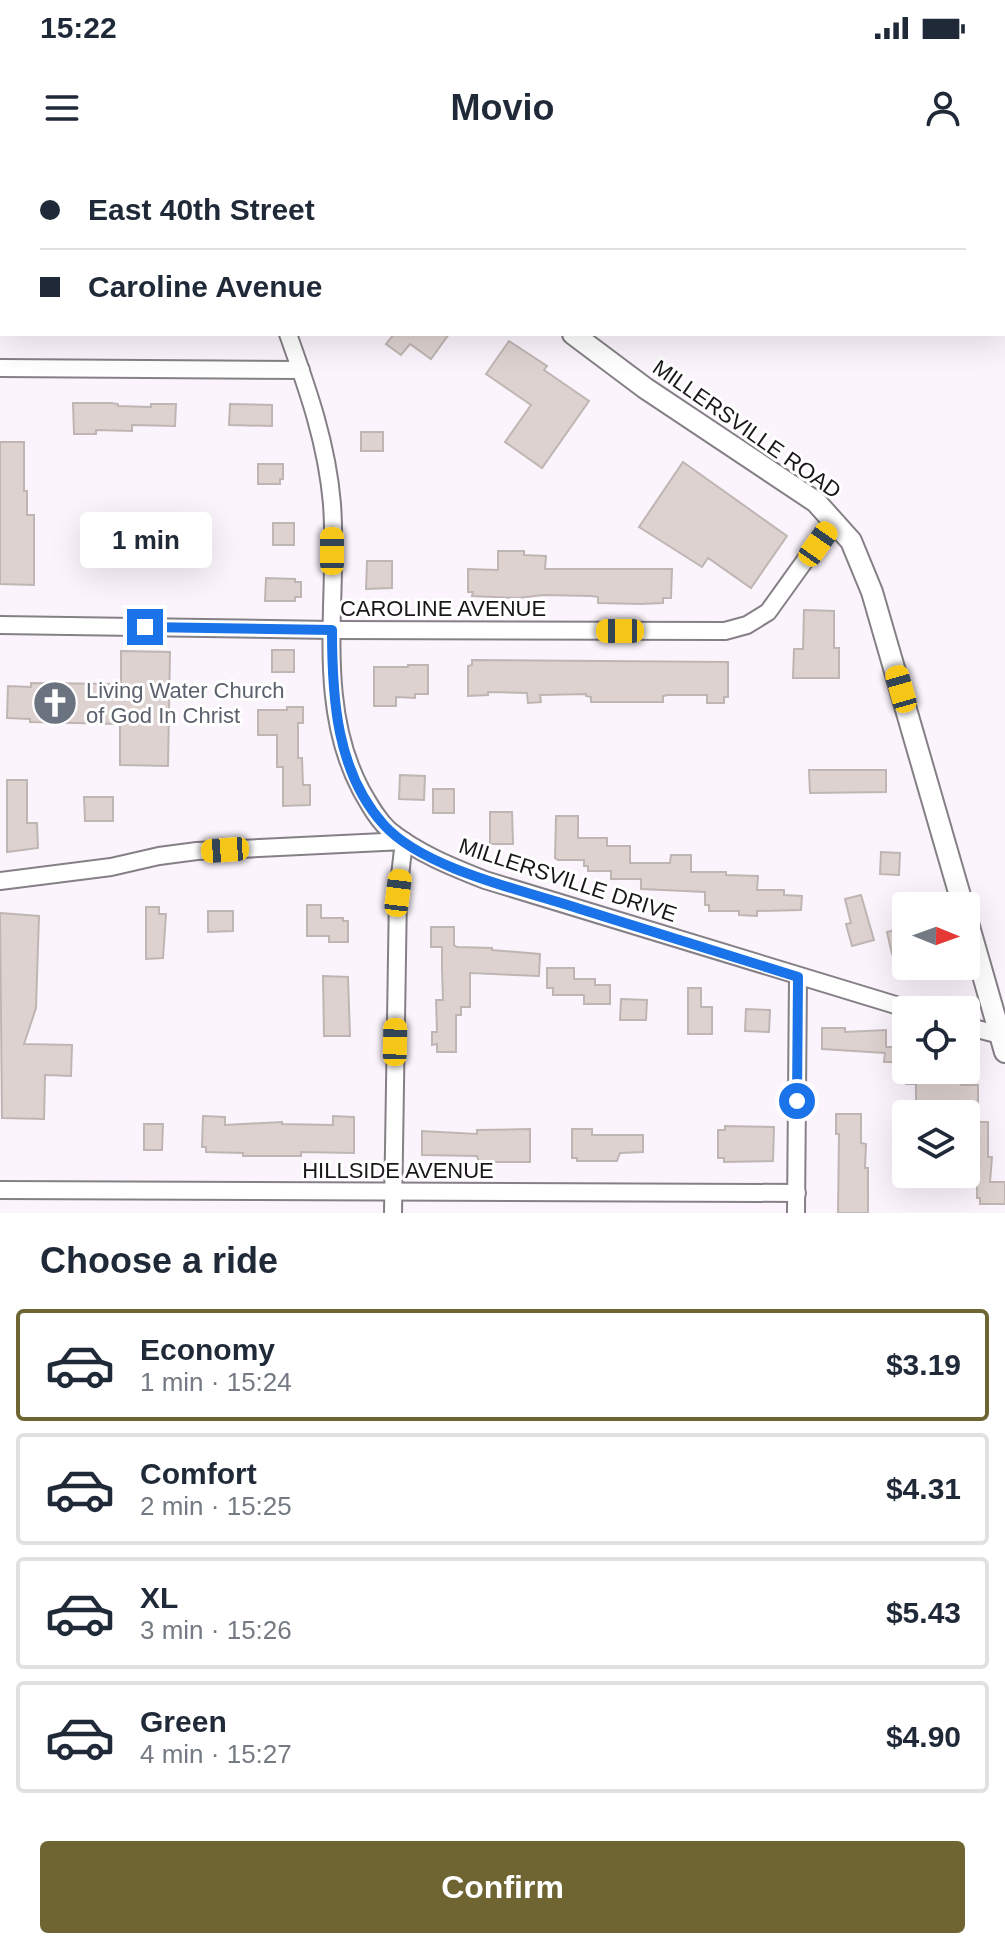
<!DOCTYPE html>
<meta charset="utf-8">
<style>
:root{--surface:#fff;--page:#f6f6f7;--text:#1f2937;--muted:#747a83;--line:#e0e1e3;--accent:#6f6532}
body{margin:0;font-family:Helvetica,sans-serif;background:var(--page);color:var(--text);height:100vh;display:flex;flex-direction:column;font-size:30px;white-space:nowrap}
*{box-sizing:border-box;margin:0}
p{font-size:26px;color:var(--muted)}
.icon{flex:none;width:44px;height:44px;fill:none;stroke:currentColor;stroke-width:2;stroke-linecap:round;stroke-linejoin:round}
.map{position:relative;height:1053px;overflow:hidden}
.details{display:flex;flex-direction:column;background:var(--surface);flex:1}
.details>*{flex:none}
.hud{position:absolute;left:0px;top:0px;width:1006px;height:176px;box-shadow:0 8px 32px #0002;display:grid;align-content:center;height:176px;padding:0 40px;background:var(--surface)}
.needle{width:52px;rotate:91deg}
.tools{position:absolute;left:892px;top:732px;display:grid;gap:16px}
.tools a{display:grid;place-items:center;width:88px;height:88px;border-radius:8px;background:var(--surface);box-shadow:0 8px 32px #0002;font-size:40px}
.end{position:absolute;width:36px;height:36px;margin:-18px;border:10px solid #1a73e8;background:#fff;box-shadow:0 0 0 4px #fff}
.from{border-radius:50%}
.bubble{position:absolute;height:56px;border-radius:8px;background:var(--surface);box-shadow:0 8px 32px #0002;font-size:26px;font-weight:600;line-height:56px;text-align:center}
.car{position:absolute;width:24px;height:48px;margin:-24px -12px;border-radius:10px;box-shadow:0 0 6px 2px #0007;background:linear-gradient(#f5c518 24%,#345 0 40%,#f5c518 0 76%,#345 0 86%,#f5c518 0)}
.hud b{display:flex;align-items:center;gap:28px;height:76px;font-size:30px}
.hud b+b{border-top:2px solid var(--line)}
.hud i{width:20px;height:20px;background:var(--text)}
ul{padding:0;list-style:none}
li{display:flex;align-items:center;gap:24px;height:112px;margin:0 16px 12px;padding:0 24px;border:4px solid var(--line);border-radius:8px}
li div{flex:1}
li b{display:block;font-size:30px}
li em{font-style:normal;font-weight:600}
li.on{border-color:var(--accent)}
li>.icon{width:72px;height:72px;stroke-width:1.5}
h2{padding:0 40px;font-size:36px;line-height:96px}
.cta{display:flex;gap:16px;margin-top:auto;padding:16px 40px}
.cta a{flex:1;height:92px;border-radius:8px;background:var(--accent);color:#fff;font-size:32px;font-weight:600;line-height:92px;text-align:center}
.status{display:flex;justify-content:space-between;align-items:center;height:56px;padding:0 40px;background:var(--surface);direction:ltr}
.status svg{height:22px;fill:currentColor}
header{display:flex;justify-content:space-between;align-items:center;height:104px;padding:0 40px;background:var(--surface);font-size:36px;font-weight:600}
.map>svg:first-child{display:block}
.building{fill:#ddd2d0;stroke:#bfb5b3;stroke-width:2}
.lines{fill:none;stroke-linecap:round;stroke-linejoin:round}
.minor-casing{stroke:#857f86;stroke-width:20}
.tertiary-casing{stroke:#857f86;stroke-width:24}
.minor{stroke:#fff;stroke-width:16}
.tertiary{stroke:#fff;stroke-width:20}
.route{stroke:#1a73e8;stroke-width:10}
.labels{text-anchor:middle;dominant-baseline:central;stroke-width:6;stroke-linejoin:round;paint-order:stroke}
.street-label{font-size:22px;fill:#1a171a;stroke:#fff}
.worship-label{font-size:22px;fill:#5b616d;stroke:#fff;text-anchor:start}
</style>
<div class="status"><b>15:22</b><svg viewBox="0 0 49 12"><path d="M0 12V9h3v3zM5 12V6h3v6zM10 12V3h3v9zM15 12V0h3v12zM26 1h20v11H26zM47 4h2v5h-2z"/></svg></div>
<header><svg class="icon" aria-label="menu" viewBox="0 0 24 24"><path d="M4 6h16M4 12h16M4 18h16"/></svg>Movio<svg class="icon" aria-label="person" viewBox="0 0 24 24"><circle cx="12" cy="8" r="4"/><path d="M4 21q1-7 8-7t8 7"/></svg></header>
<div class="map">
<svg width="1005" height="1053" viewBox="0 0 1005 1053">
<rect width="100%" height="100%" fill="#fbf4fc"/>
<g class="building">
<path d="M394 174H449L431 199 410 184 401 195 386 184Z"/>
<path d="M509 181 547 206 544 210 589 241 542 308 505 282 531 245 486 214Z"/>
<path d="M73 243H111L118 244V246L151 247V244H176L175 266 132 265V271L96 270V274H74Z"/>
<path d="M230 244 272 245V266L229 265Z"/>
<rect x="361" y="272" width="22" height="19"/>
<path d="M0 282H24V331H27V355H34V425L0 424Z"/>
<path d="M683 302 787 376 751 428 708 398 702 407 639 367Z"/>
<path d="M258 304H283V319H280V324H258Z"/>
<rect x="273" y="363" width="21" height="22"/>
<path d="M498 391H524V395L546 396 545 409H672L671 438H663V443L640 444 598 443V437L592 436 543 435 518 438 472 436 473 432H468V409L498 410Z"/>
<path d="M367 401H392V428L366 429Z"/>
<path d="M266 418 295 419V422H301V437H295V441H265Z"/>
<path d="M804 450 834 451V488H839V518H793L794 489H803Z"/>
<rect x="272" y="490" width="22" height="22"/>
<path d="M121 491 170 492 168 606 120 605V564L30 562V559L7 558 8 526 31 527V523L121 524Z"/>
<path d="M472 500 728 502V537H724V543H707V535H668L663 536V542H591V537L586 536V534L540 535 541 542 528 543 527 533 488 532V535L468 536V506L472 505Z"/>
<path d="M408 505H428V534H415V538L396 537V546H374V507H408Z"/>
<path d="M287 547H303V563H298V598H302L303 625H310V645L283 646V607H277V575H258V550H287Z"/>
<path d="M809 610H886V632L810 633Z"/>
<path d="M400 615 425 616 424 640 399 639Z"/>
<path d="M7 620H27V663H37L38 688 7 692Z"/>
<rect x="433" y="629" width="21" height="24"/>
<path d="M84 637H113V661H85Z"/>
<path d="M490 652H512L513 684H490Z"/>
<path d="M556 656H578V678H607V686H630V703H670L671 695H691V712H726V715L758 716 757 730H784V735L802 736 801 750 757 751V756L739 755V751H709V745H705V732L641 729V719H611V711H588V706H584V700H558L555 698Z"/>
<path d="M881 692 900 693 899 715 880 714Z"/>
<path d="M861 735 874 780 852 786 846 764 851 763 845 739Z"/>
<path d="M307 745H321V758H343V761H348V782H329V776H307Z"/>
<path d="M146 747H159V754H166L163 798 146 799Z"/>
<path d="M208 751H233V771L208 772Z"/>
<path d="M0 753 39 756 36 848 24 884 72 885 71 916 45 915 44 959 2 958Z"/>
<path d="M431 767H454V785L457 787 492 788V790L540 794 539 816 470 813V847H461V855H456V892H437V884L432 885V872H437L436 840H443L442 809V787H431Z"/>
<path d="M906 767V790L892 794 887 772Z"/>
<path d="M547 808H574V819H595V825H610V844H584V835H553V828H547Z"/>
<path d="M323 816 348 817 350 876H324Z"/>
<path d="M688 828H701V847H712V874H688Z"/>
<path d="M621 839 647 840 646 860H620Z"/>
<path d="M746 849 770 850 769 872 745 871Z"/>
<path d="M822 868H845V872L886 870V887H906V902H884L885 893 822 889Z"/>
<path d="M906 910H961V925H978V954H916V924H906Z"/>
<path d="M836 954H861V983L866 984 865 1008H868V1053H838L839 974H836Z"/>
<path d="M203 956 225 957V965L282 962V964L333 965V956L354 957V993L301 992V996H243V993L206 992V987H202Z"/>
<path d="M966 962H988V997H992L990 1022H1005V1044H980V1038H977V1020H966Z"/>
<path d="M144 964H163L162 990H144Z"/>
<path d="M725 966 774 967 773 1001 724 1002V998H718V970H725Z"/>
<path d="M530 969V1002H479L477 996 422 995V971L477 974V970Z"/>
<path d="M572 969H592V975H643V992L620 993 617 1001H577V998H572Z"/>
</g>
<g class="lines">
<g class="minor-casing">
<g id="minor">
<path d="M247 0 248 2"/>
<path d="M288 174C308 230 327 284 332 344 339 440 314 541 361 630 369 644 377 659 389 670 417 693 452 707 485 720L912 850"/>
<path d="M0 208 301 210"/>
<path d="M0 465 332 470 725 471 747 465 768 452 834 360"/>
<path d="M0 721 111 707 159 696 197 691 404 681 398 733 393 1053"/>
<path d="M966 866 1000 875"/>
<path d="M0 1030 797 1033"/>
<path d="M796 1053 798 817"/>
</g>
</g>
<g class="tertiary-casing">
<g id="tertiary">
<path d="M362 0 364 2"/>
<path d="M573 174 645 228 816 342 851 381 872 432 963 746"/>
<path d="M966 756 1005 892"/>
</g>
</g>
<use href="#minor" class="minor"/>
<use href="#tertiary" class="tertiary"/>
</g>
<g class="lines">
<path class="route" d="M145 467 332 470C332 537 336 612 384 665 424 709 522 730 577 748 651 771 724 794 798 817L797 941"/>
</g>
<defs>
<g id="church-disc" transform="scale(2.3)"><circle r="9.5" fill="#6b7280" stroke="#fff"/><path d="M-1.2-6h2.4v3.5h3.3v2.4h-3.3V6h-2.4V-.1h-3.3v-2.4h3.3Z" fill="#fff"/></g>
</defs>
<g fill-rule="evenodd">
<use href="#church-disc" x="55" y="543"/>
</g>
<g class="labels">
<g class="street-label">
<text transform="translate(747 269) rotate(35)">MILLERSVILLE ROAD</text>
<text x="443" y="448">CAROLINE AVENUE</text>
<text transform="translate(568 720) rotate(18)">MILLERSVILLE DRIVE</text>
<text x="398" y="1010">HILLSIDE AVENUE</text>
</g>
<g class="worship-label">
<text x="86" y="530">Living Water Church<tspan x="86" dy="25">of God In Christ</tspan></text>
</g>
</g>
</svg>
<div class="tools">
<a><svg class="needle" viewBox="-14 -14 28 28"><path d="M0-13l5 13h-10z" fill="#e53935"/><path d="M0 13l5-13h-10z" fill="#747a83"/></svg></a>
<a><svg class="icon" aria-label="locate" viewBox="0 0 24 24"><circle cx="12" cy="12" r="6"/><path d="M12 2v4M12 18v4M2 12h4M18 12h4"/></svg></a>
<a><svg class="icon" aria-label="layers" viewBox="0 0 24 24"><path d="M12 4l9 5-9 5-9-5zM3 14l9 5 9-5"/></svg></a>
</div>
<i class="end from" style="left:797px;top:941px"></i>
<i class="end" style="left:145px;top:467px"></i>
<div class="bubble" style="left:80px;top:352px;width:132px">1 min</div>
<i class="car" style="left:818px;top:384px;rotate:35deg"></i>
<i class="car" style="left:332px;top:391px;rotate:0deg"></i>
<i class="car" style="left:620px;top:471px;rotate:270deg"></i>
<i class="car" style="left:901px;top:529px;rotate:344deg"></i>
<i class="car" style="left:225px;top:690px;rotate:266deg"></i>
<i class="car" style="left:398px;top:733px;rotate:7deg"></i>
<i class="car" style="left:395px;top:882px;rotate:1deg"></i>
<div class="hud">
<b><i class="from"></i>East 40th Street</b>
<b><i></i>Caroline Avenue</b>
</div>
</div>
<section class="details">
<h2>Choose a ride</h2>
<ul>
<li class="on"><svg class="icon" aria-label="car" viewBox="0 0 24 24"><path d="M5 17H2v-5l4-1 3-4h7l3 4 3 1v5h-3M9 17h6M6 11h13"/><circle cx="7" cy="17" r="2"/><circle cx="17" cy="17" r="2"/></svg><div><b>Economy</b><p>1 min · 15:24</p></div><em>$3.19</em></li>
<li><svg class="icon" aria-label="car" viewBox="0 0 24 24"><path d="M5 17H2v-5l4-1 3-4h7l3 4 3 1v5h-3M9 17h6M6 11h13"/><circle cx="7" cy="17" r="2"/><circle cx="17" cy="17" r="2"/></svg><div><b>Comfort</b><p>2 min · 15:25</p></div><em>$4.31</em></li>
<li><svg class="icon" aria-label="car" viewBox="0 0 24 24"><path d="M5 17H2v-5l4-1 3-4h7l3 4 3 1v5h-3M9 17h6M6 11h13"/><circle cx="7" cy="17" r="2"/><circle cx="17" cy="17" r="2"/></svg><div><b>XL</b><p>3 min · 15:26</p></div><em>$5.43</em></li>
<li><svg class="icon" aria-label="car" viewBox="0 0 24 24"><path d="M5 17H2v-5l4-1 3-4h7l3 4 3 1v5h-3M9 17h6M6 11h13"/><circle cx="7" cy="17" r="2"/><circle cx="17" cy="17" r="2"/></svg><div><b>Green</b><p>4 min · 15:27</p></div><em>$4.90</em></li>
</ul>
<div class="cta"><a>Confirm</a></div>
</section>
